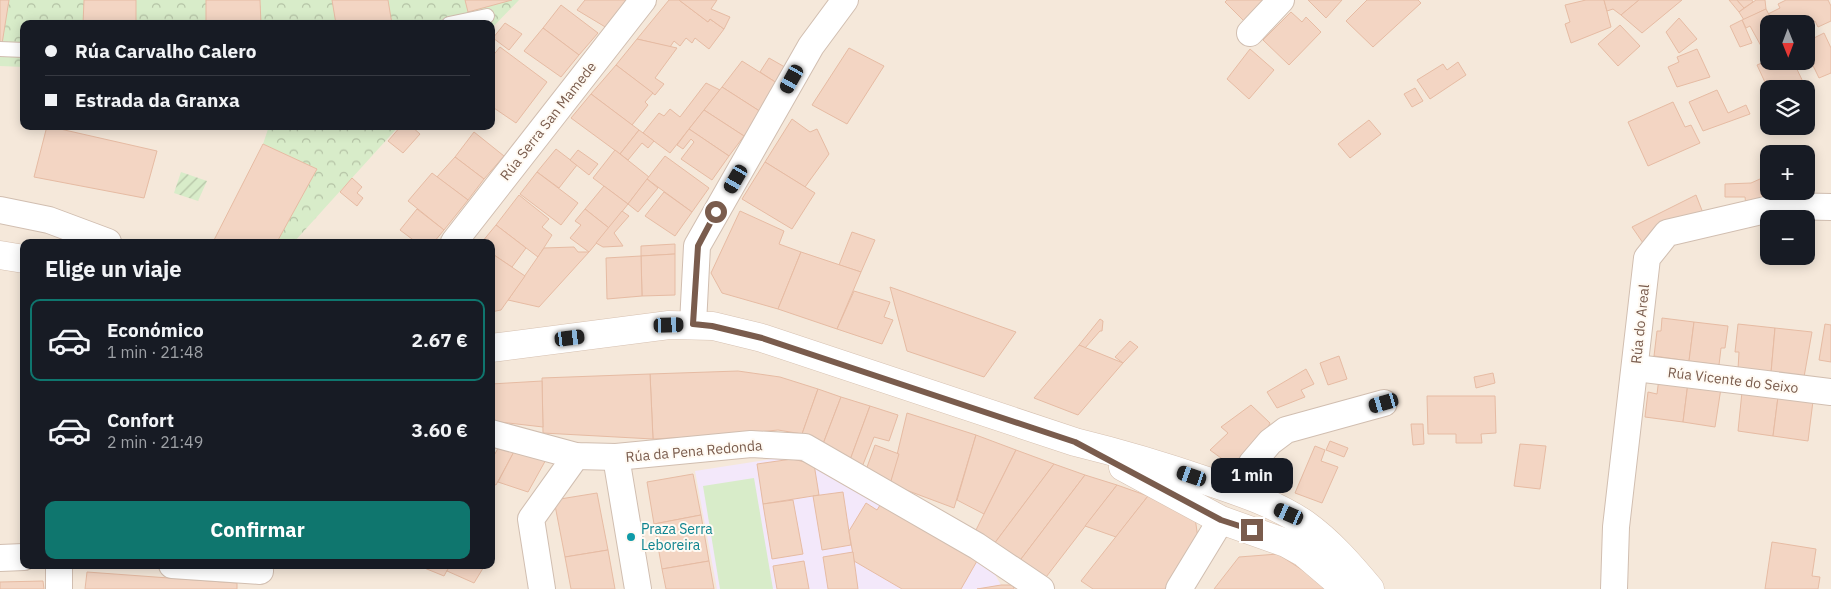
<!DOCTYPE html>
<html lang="es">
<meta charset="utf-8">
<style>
:root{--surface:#171b24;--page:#242831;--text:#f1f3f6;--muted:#9ea1a6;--line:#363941;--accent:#0f766e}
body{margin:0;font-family:"IBM Plex Sans",sans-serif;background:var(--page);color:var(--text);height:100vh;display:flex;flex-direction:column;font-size:19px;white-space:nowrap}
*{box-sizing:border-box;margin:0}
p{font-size:16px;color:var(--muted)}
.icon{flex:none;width:28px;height:28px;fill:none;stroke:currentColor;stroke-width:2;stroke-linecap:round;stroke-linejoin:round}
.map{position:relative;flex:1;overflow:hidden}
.sheet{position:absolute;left:20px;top:239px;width:475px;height:330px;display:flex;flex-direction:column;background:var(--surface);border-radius:10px;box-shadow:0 2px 12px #0003}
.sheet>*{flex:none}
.top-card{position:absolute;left:20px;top:20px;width:475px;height:110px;border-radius:10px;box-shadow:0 2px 12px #0003;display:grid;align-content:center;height:110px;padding:0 25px;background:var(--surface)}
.needle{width:32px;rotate:179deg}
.controls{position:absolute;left:1760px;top:15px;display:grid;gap:10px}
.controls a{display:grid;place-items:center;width:55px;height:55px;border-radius:10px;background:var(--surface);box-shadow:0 2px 12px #0003;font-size:25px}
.end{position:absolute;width:22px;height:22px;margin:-11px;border:6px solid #7a5c4d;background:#fff;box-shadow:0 0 0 2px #fff}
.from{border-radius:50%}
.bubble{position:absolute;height:35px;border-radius:10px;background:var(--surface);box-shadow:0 2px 12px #0003;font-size:16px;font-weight:700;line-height:35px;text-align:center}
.car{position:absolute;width:15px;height:30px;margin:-15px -8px;border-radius:6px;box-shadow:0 0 4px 1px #0007;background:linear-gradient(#222 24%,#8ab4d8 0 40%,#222 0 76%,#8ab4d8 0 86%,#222 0)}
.top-card b{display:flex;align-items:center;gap:18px;height:48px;font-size:19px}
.top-card b+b{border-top:1px solid var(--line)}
.top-card i{width:12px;height:12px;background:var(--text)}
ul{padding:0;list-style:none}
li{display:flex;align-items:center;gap:15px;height:82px;margin:0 10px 8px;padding:0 15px;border:2px solid transparent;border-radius:10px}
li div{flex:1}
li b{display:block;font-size:19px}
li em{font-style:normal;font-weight:700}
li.current{border-color:var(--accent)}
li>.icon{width:45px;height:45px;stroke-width:1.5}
h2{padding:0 25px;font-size:22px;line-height:60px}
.button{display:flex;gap:10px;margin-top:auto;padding:10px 25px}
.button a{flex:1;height:58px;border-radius:10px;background:var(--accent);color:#fff;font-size:20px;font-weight:700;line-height:58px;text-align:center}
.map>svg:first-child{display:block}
.residential{fill:#f5e8da;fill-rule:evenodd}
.education{fill:#f3e8fa}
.grass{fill:#d8ecc9}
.park{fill:url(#park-crowns)}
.garden{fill:url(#garden-furrows)}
.building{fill:#f3d5c3;stroke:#e6bba3}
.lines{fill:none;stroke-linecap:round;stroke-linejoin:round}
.lane-casing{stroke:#d1beb0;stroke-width:16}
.street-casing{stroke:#d1beb0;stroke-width:28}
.secondary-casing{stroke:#d6c0b0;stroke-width:29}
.lane{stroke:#fff;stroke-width:14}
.street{stroke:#fff;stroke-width:26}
.secondary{stroke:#fff;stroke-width:28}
.route{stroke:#7a5c4d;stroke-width:6}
.culture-dot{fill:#0f9aa8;stroke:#fffaf3;stroke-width:2}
.labels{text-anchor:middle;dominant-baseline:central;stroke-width:4;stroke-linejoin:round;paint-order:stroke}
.street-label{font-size:14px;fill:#7a5c4d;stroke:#fffaf3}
.culture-label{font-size:14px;fill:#0d838f;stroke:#fffaf3;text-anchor:start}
</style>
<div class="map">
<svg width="1831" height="589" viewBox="0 0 1831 589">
<defs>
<pattern id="park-crowns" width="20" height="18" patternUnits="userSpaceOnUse" patternTransform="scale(1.25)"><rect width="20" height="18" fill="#d8ecc9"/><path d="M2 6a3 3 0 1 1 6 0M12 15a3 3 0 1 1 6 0" fill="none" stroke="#b4c2a5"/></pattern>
<pattern id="garden-furrows" width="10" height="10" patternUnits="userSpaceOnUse" patternTransform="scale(1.25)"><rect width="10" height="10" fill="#d8ecc9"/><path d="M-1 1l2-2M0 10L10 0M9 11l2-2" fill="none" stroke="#b4c2a5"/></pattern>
</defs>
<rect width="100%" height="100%" fill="#fdf6ec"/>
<path class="residential" d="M0 0H1831V589H0ZM24 24H491V126H24ZM1769 24H1806V61H1769ZM1769 89H1806V126H1769ZM1769 154H1806V191H1769ZM1769 219H1806V256H1769ZM24 242H491V565H24Z"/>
<path class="education" d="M791 456 825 467 993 571 1001 585 977 589H717L695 471Z"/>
<path class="grass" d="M754 478 773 589H720L703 486Z"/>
<g class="park">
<path d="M0 0H519L491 29V24H24V67L0 66Z"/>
<path d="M269 126H399L294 242H277L316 169 263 144Z"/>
</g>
<path class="garden" d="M181 172 207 181 198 201 174 193Z"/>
<g class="building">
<path d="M0 0H9L2 44 0 43Z"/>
<path d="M84 0H136V24H83Z"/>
<path d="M206 0H260L261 24H206Z"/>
<path d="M332 0H388L392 24H336Z"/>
<path d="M465 0H512L468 12Z"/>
<path d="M630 0 607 28 577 10 585 0Z"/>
<path d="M669 0H679L708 22 710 19 724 29 709 49 695 38 692 43 686 38 680 46 674 41 670 47 637 39Z"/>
<path d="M679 0H717L711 9 730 17 724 29 710 19 708 22Z"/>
<path d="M1227 0H1270L1247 24 1225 2Z"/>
<path d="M1308 0H1342L1326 18Z"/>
<path d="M1367 0H1418L1421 3 1373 47 1346 21Z"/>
<path d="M1586 0H1604L1611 27 1571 43 1565 24 1570 22 1565 5Z"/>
<path d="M1604 0H1639L1621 15 1613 9 1607 11Z"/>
<path d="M1639 0H1682L1642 33 1621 15Z"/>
<path d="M1729 0H1737L1744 8 1739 12Z"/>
<path d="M1737 0H1752L1753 2 1744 8Z"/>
<path d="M1756 0H1765L1766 9 1744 20 1739 12Z"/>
<path d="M1786 0H1828L1831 6V21L1818 27 1815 21 1806 26V24H1774L1768 14 1780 8 1778 4Z"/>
<path d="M561 5 598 33 579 55 543 28Z"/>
<path d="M1766 9 1774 24H1769V53L1766 55 1750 26 1746 28 1742 20Z"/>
<path d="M1291 12 1302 22 1306 17 1321 32 1289 65 1263 40Z"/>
<path d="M1679 18 1697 39 1679 53 1666 32Z"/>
<path d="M1742 20 1752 43 1740 47 1730 26Z"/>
<path d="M505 23 522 34 509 50 493 38Z"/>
<path d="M1620 25 1640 46 1618 66 1598 44Z"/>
<path d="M543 28 579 55 561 77 524 51Z"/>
<path d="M1824 33 1831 48V73L1819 78 1806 51V42Z"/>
<path d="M637 39 677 48 655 78 664 84 655 95 616 65Z"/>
<path d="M500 47 547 82 516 123 491 106V58Z"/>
<path d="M849 48 884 66 847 124 812 105Z"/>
<path d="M1250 49 1274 70 1249 99 1227 79Z"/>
<path d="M1697 49 1710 77 1677 87 1668 67 1679 62 1677 57Z"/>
<path d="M769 58 790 70 780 85 760 72Z"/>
<path d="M1769 60 1793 61 1804 84 1794 89H1769V91L1757 65Z"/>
<path d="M742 61 780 85 761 112 722 87Z"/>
<path d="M1458 62 1466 75 1430 99 1417 80 1443 64 1447 70Z"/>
<path d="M616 65 653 93 645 102 648 105 632 125 591 94Z"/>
<path d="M706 83 720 90 670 153 643 133 659 113 664 116 670 109 680 117Z"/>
<path d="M722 87 761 112 744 136 704 110Z"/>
<path d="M1415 88 1423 101 1412 107 1404 94Z"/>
<path d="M1717 90 1728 113 1746 105 1750 114 1703 131 1689 102Z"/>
<path d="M591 94 639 130 620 154 571 118Z"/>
<path d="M1673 102 1685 127 1691 125 1700 143 1648 166 1628 122Z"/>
<path d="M704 110 744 136 729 156 689 129Z"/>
<path d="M792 119 810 132 817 129 829 154 805 187 765 162Z"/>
<path d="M1369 120 1381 134 1350 158 1338 144Z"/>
<path d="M47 126 157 151 144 198 34 177Z"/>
<path d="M401 126H411L420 134 403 153 388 141Z"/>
<path d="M689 129 729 156 712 180 681 159 694 142 691 139 683 149 677 145Z"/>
<path d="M639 130 654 141 648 148 642 143 628 160 620 154Z"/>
<path d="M474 132 504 156 484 179 455 157Z"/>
<path d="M263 144 317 169 277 242H213Z"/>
<path d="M556 149 577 165 559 188 537 172Z"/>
<path d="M578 150 598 164 589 175 570 160Z"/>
<path d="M615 150 649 177 628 204 593 178Z"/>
<path d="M665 156 709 188 692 212 647 179Z"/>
<path d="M455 157 484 179 468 200 437 177Z"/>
<path d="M765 162 815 193 792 229 742 199Z"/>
<path d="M537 172 578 203 561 225 520 194Z"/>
<path d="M432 173 468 200 444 230 408 201Z"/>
<path d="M1769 175V191H1802V195L1746 206 1745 197H1725V184L1751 183Z"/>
<path d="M352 178 362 187 357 193 363 198 357 206 340 192Z"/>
<path d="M647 179 658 188 638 212 628 204Z"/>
<path d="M604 186 628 204 609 228 585 209Z"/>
<path d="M664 192 692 212 675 236 645 216Z"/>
<path d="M519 195 549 219 542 227 552 235 538 257 496 225Z"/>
<path d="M1696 195 1703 213 1643 243 1632 227Z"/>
<path d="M417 209 444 230 434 242H416L400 230Z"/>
<path d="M585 209 609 228 589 252 570 238 581 225 575 221Z"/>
<path d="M622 211 629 216 614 233 623 246 603 247 596 243Z"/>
<path d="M740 211 784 231 779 244 801 252 778 309 722 293 711 273Z"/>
<path d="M496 225 526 248 512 267 491 253V242H482Z"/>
<path d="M852 232 875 240 861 272 839 265Z"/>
<path d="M675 244V254L641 256V246Z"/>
<path d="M574 247 578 252H589L539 307 508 300 544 248Z"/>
<path d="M801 252 861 272 837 329 778 309Z"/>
<path d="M491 253 525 276 501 310 491 312Z"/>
<path d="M675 254V295L642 296 641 256Z"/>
<path d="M641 256 642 296 607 299 606 258Z"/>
<path d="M890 287 1016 332 984 377 907 351Z"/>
<path d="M854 291 890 302 884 317 893 320 882 344 837 329Z"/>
<path d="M1662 318 1694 322 1689 361 1654 356 1657 331H1661Z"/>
<path d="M1100 319 1103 321 1102 331H1100L1085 348 1079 345Z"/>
<path d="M1694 322 1728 326 1725 348H1721L1719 365 1689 361Z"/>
<path d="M1738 324 1775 328 1771 373 1738 369 1739 352H1735Z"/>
<path d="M1825 324 1831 325V362L1819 360Z"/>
<path d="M1775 328 1812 332 1804 377 1771 373Z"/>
<path d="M1130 341 1138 347 1123 363 1115 357Z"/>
<path d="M1079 345 1123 363 1078 415 1034 398Z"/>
<path d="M1339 356 1347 379 1328 385 1320 363Z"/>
<path d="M1306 369 1314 384 1301 390 1305 397 1277 408 1267 392Z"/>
<path d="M738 371 780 377 818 389 802 434 778 430 729 435 653 439 650 374Z"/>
<path d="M1493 373 1495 383 1476 388 1474 377Z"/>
<path d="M650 374 653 439 543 433 542 378Z"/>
<path d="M1659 378 1688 383 1683 422 1645 417 1648 392 1657 394Z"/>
<path d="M542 381 543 427 491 421V384Z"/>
<path d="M1688 383 1721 388 1715 427 1683 422Z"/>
<path d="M818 389 841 397 823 444 802 434Z"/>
<path d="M1742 392 1778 397 1773 436 1738 431Z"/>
<path d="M1427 396H1495L1496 433 1481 434 1482 443H1456V434H1428Z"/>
<path d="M841 397 870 406 850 460 823 444Z"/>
<path d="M1778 397 1813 401 1808 441 1773 436Z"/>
<path d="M1251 405 1270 423 1256 452 1236 469 1210 450 1228 433 1221 427Z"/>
<path d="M870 406 898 415 889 441 874 437 862 467 850 460Z"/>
<path d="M907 413 976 435 954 508 890 484Z"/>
<path d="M1411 424H1423L1424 444 1413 445Z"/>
<path d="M976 435 1016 450 984 514 957 500Z"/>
<path d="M502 441 517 446 496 485 491 483V461Z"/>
<path d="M1330 441 1348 448 1344 457 1326 450Z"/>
<path d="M1520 444 1546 446 1540 489 1514 486Z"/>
<path d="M875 445 899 454 890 484 866 470Z"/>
<path d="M517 446 548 456 528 492 498 482Z"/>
<path d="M1315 446 1325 450 1321 461 1338 467 1322 503 1295 493Z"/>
<path d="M1016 450 1054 464 994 544 975 532Z"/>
<path d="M792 459 814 464 819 495 763 504 757 464Z"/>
<path d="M1054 464 1085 475 1018 563 994 544Z"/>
<path d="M693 474 701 515 654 524 647 482Z"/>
<path d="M1085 475 1117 485 1043 581 1018 563Z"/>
<path d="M1117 485 1148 496 1116 537 1085 526Z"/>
<path d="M843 492 851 545 822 550 813 496Z"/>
<path d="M597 493 608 550 565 557 554 500Z"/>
<path d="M1148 496 1194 511 1199 545 1165 589H1093L1081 581Z"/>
<path d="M793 500 803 554 772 559 763 504Z"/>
<path d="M882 502 977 561 961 589H902L854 561 849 531 866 503 877 510Z"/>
<path d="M701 515 709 561 662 569 654 524Z"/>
<path d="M1772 542 1816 549 1812 576 1820 577 1818 589H1765Z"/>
<path d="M608 550 615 589H571L565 557Z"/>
<path d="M853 552 858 589H828L823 557Z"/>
<path d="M1278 554 1328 587 1324 589H1214L1239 557Z"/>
<path d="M709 561 714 589H666L662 569Z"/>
<path d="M804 561 809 589H777L773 566Z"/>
<path d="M417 565H450L444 576Z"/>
<path d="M450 565H485L474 583 447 571Z"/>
<path d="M87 572 237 583V589H85Z"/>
<path d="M43 581 44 589H0V582Z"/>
<path d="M1001 585H1013L1014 589H977Z"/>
</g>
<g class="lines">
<g class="lane-casing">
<g id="lane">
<path d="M449 24 487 16"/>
<path d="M0 49 24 50"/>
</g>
</g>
<g class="street-casing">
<g id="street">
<path d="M1250 33 1281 0"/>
<path d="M0 210 49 220 108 242"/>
<path d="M454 242 643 0"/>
<path d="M693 324 697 246 811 46 845 0"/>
<path d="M1636 368 1831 392"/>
<path d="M491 433 576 456 616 457 751 444 805 447 977 546 1041 589"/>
<path d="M616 457 638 589"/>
<path d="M1237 490 1252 463 1270 442 1286 430 1384 403"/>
<path d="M0 558 24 557"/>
<path d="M59 565V589"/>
<path d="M172 565 260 571"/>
<path d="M542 589 531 519 576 456"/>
<path d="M1179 589 1221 520"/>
<path d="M1614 589 1616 527 1647 258 1667 233 1783 206 1831 207"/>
</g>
</g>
<g class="secondary-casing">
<g id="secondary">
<path d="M0 255 24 259"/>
<path d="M491 348 669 325 713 326 762 338 1075 442C1120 453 1164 466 1207 481 1240 492 1276 504 1305 524 1330 542 1350 565 1370 589"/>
<path d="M1123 467 1221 520 1286 543 1304 553 1346 589"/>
</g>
</g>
<use href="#lane" class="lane"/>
<use href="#street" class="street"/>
<use href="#secondary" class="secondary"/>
</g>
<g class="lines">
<path class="route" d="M716 212 698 246 693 324 712 326 762 338 1075 442 1221 520 1252 530"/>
</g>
<circle class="culture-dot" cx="631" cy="537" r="5"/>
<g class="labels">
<g class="street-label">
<text transform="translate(548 121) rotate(-52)">Rúa Serra San Mamede</text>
<text transform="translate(1640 324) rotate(-84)">Rúa do Areal</text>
<text transform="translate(1733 380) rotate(7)">Rúa Vicente do Seixo</text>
<text transform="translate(694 451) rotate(-5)">Rúa da Pena Redonda</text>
</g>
<g class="culture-label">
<text x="641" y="529">Praza Serra<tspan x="641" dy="16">Leboreira</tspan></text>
</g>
</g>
</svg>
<div class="controls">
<a><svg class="needle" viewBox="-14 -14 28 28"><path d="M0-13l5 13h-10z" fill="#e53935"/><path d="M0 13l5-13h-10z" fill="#9ea1a6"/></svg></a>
<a><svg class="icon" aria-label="layers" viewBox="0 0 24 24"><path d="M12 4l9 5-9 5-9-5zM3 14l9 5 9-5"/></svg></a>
<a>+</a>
<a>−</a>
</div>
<i class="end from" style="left:716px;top:212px"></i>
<i class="end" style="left:1252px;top:530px"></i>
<div class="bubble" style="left:1211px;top:458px;width:82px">1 min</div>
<i class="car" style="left:792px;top:79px;rotate:209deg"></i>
<i class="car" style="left:736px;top:179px;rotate:210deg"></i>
<i class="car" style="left:669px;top:325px;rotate:88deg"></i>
<i class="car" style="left:570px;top:338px;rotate:83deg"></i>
<i class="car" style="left:1384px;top:403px;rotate:254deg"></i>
<i class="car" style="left:1192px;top:476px;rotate:289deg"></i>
<i class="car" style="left:1289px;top:514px;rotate:294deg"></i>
<div class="top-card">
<b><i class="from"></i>Rúa Carvalho Calero</b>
<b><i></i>Estrada da Granxa</b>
</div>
<section class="sheet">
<h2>Elige un viaje</h2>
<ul>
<li class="current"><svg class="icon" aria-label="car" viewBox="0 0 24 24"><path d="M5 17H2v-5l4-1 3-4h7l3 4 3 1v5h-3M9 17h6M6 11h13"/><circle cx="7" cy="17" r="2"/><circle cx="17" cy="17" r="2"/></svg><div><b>Económico</b><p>1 min · 21:48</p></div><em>2.67 €</em></li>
<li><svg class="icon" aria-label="car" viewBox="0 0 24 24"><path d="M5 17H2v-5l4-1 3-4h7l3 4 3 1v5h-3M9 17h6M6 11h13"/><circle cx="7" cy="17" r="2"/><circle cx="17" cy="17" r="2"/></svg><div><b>Confort</b><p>2 min · 21:49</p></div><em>3.60 €</em></li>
</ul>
<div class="button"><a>Confirmar</a></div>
</section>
</div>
